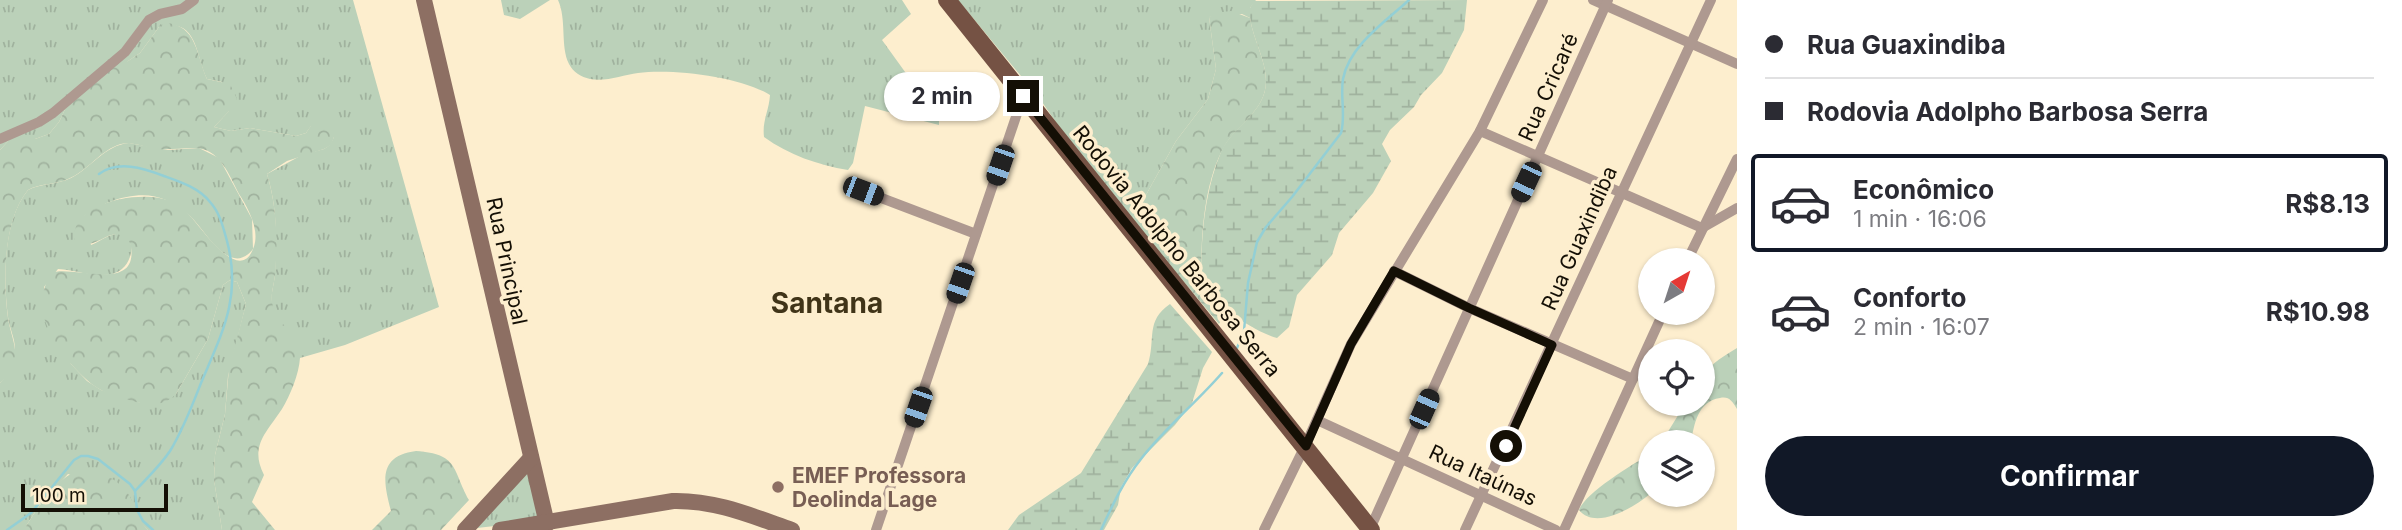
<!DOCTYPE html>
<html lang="pt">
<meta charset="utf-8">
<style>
:root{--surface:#fff;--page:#f7f7f7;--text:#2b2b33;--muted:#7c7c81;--line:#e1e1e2;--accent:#111827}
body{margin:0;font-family:Inter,sans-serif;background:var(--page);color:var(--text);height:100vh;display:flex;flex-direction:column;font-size:26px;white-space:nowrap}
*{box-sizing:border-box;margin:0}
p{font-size:23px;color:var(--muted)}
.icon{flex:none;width:38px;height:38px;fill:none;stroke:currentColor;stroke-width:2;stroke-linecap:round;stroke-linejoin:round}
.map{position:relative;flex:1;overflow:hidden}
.side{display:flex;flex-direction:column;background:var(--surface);width:665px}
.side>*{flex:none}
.hud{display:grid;align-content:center;height:154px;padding:0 28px;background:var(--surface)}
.needle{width:46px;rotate:39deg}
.fabs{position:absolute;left:1638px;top:248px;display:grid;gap:14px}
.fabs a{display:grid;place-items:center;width:77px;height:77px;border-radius:50%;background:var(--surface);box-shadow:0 2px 5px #0004;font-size:35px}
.scale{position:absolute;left:21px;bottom:18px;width:147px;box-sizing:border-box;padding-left:7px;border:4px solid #140f05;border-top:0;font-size:19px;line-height:24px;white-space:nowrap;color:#140f05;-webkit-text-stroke:5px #fdeece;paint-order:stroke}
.end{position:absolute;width:32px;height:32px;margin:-16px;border:9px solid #140f05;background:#fff;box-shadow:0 0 0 4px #fff}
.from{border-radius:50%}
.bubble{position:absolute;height:49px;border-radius:24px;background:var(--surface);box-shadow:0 2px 5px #0004;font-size:23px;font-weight:700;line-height:49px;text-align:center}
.car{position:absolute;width:21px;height:42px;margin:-21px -10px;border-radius:9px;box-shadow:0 0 5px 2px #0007;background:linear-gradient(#222 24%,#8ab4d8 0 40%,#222 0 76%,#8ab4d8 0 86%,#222 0)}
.hud b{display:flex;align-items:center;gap:24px;height:66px;font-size:26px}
.hud b+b{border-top:2px solid var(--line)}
.hud i{width:18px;height:18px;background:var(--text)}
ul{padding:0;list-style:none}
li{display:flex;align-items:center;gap:21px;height:98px;margin:0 14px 10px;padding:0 14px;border:4px solid transparent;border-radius:7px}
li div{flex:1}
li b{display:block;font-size:26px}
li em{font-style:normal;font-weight:700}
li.on{border-color:var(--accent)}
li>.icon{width:63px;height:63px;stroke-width:1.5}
.primary-button{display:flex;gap:14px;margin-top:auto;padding:14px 28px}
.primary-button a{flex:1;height:80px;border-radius:42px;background:var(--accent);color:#fff;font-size:28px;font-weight:700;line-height:80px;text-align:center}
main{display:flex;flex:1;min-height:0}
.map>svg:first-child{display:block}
.grass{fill:url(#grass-tufts)}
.forest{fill:url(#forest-crowns)}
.wetland{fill:url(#wetland-marsh)}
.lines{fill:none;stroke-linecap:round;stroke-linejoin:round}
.stream{stroke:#93cfd5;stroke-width:2.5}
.minor{stroke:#ae9990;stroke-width:10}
.secondary{stroke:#8d6f63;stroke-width:16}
.primary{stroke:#755244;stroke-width:18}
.route{stroke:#140f05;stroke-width:9}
.education-dot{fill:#8d6e63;stroke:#fdeece;stroke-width:2.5}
.labels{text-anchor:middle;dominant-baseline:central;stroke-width:7;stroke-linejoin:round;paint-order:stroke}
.street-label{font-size:21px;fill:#140f05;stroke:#fdeece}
.education-label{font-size:21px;font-weight:bold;fill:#785e54;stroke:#fdeece;text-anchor:start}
.district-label{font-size:28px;font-weight:bold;fill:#403418;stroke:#fdeece}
</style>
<main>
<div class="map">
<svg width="1737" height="530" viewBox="0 0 1737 530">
<defs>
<pattern id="grass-tufts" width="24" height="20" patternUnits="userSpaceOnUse" patternTransform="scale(1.75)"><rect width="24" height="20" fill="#bbd1b9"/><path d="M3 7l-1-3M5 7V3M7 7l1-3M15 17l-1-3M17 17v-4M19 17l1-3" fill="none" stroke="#a0b29e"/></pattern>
<pattern id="forest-crowns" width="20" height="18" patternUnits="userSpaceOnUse" patternTransform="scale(1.75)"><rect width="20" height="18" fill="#bbd1b9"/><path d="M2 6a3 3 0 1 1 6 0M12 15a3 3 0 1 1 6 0" fill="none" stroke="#a0b29e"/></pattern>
<pattern id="wetland-marsh" width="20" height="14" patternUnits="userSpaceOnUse" patternTransform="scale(1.75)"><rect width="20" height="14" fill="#bbd1b9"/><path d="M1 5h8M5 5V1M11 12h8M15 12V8" fill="none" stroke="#a0b29e"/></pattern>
</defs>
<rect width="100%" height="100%" fill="#fdeece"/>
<g class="grass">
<path d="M0 0H353L439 307 345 345 300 358C294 337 276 324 272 305 270 293 275 283 275 272 277 239 277 206 267 174L302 155 324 149 330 145 334 137 311 126 306 133 296 136 250 128 231 131 214 127 229 111 222 82 207 79C195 54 198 17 159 27L140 53 69 101 59 122 49 134 35 139H10L0 150Z"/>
<path d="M501 0H550L520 19 504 15Z"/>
<path d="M558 0H902L911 14 882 40 939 119V125L865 106 853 163 848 170C818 165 789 155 764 137 762 121 769 111 770 95 742 77 672 68 638 73 623 75 606 82 590 79 581 77 573 72 569 64 560 46 567 20 558 0Z"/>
<path d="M958 0H1256L1250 8V18L1242 14 1209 17 1216 69 1208 99 1176 141 1132 220 1075 150 1040 99Z"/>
<path d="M129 143 168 150 199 148 219 158 252 219 253 249C231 277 208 235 193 219 186 212 175 204 166 200 141 188 105 200 84 216L91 245C99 242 107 235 116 234 139 231 135 269 112 274 94 278 76 270 58 269L44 287V294L71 364 87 381 101 390 141 403 176 394 208 339 223 285 230 280 237 282 246 304 228 376 225 414 215 455 214 480 222 530H148L141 523 128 494 68 474 39 506 26 526V530H0V383C8 377 15 359 15 349 15 338 9 327 8 317 3 279 3 220 28 190 41 183 57 185 71 178 91 168 105 145 129 143Z"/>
<path d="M528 471 539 521 477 528Z"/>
</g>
<g class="forest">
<path d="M1231 11 1250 18C1253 39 1266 60 1266 81 1266 111 1237 124 1224 147 1203 184 1200 244 1202 285L1194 294 1132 220 1176 141 1208 99 1216 69 1209 17 1222 12Z"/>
<path d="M165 23C197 24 197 57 207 79L230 84 237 99 234 106 214 127 231 131 250 128 296 136 306 133 318 115 325 113 335 123 334 137 331 145 324 149 287 161 267 174C277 207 278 242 275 275 274 285 271 292 272 302 275 323 301 336 300 358 299 374 290 396 282 409 267 432 249 446 264 475L252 502 275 530H222L214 480 215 455 225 414 229 368 246 304 237 282 230 280 223 285 208 339 176 394C161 409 144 405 126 399 118 396 108 394 101 390 77 377 41 332 42 303 42 293 46 282 51 273 71 264 138 294 131 247 130 241 127 237 122 235 106 230 96 250 75 243 66 202 142 189 170 201 178 204 185 211 191 217 201 227 239 285 253 249 261 231 248 208 239 194 229 175 220 148 194 148 181 148 170 150 157 149 146 148 132 141 121 144 100 150 88 171 68 179 55 185 40 183 28 190 3 220 3 281 8 318 10 333 19 350 14 366 12 374 6 378 0 383V150L10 139H35L49 134 59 122 69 101 113 66 128 61 140 53 159 27Z"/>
<path d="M1737 348V409C1732 401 1729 396 1720 398 1698 401 1694 424 1691 443H1661L1685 404H1703C1703 367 1707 367 1737 348Z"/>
<path d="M416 451C459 454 452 469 469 500L441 530H372L391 511C383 481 378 456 416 451Z"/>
<path d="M1650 454V494C1632 509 1595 530 1579 510 1586 492 1632 465 1650 454Z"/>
<path d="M79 470C98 471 118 477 129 495 136 507 138 520 148 530H26V526C39 506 56 478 79 470Z"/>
</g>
<g class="wetland">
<path d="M1467 0 1464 30 1442 73 1421 95 1414 107 1390 130 1382 144 1391 161 1373 193 1339 233 1332 255 1297 295 1289 327 1277 338C1259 333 1244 321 1226 313L1219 324 1194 294 1202 285C1200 241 1204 193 1221 152 1233 125 1266 113 1266 81 1266 60 1253 39 1250 18V8L1254 1Z"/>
<path d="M1170 304 1212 352 1203 368 1192 403 1175 425 1132 468 1121 487 1118 505 1104 530H1008L1019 515 1081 473 1148 364C1156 339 1145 321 1170 304Z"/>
</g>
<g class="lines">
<g class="stream">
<path d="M99 174C118 160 143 168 164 176 181 182 199 188 210 202 220 213 223 227 227 241 242 297 222 333 201 383 192 406 183 430 170 451 160 466 147 478 135 491"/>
<path d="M1237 348 1244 331 1248 283 1257 242 1266 227 1292 197 1341 133C1346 115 1340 97 1343 79 1349 46 1386 21 1409 0"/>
<path d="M7 530 31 513 74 460 81 456H88L98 459 130 484 135 491 137 510 143 521 153 530"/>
<path d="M1101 530C1112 506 1124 480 1141 459 1165 428 1196 403 1222 373"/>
</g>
<g class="minor">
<path d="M1593 0 1737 64"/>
<path d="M1480 131 1702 228 1737 208"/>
<path d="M0 139 39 122 53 113 125 52 149 20 160 14 182 9 194 0"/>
<path d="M863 191 976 234"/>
<path d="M1687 261 1737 159"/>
<path d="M1394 271 1469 308 1633 379"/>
<path d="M1317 420 1556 530"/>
<path d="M1370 529 1608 0"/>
<path d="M876 530 1023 96"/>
<path d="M1264 530 1305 446 1351 344 1480 131 1543 0"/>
<path d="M1465 530 1711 0"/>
<path d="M1564 530 1663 313"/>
</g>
<g class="secondary">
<path d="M424 0 547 524"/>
<path d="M465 530 531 458"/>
<path d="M500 530 673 501C715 500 752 516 792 530"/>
</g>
<path class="primary" d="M947 0 1371 530"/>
</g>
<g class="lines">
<path class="route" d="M1023 96 1306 446 1351 344 1394 271 1469 308 1552 345 1506 446"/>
</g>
<circle class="education-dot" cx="778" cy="487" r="7"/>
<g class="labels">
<g class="street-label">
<text transform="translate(1548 87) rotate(-66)">Rua Cricaré</text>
<text transform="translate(1579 238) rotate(-66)">Rua Guaxindiba</text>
<text transform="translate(1177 251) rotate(51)">Rodovia Adolpho Barbosa Serra</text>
<text transform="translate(507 261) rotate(78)">Rua Principal</text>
<text transform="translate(1483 475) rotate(25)">Rua Itaúnas</text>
</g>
<g class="education-label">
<text x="792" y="475">EMEF Professora<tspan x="792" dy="24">Deolinda Lage</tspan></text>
</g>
<g class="district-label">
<text x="827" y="303">Santana</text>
</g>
</g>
</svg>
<div class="fabs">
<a><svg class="needle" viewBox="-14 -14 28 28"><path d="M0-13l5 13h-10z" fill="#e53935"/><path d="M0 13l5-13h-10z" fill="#7c7c81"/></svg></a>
<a><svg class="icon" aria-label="locate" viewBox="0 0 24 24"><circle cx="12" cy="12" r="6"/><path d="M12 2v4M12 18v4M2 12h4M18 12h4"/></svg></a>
<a><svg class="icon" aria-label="layers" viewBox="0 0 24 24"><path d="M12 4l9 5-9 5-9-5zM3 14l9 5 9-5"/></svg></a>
</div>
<div class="scale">100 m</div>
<i class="end from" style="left:1506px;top:446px"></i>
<i class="end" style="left:1023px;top:96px"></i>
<div class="bubble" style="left:884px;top:72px;width:116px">2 min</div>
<i class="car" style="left:1000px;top:165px;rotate:199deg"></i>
<i class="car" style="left:1526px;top:182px;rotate:205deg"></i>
<i class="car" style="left:863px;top:191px;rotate:111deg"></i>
<i class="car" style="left:960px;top:283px;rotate:199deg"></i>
<i class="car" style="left:918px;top:407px;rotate:199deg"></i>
<i class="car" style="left:1424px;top:409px;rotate:24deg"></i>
</div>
<section class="side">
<div class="hud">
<b><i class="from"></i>Rua Guaxindiba</b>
<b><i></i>Rodovia Adolpho Barbosa Serra</b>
</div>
<ul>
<li class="on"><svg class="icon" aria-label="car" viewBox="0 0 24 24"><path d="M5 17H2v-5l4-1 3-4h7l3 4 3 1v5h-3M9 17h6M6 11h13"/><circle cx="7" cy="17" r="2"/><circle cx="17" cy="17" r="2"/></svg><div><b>Econômico</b><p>1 min · 16:06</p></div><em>R$8.13</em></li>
<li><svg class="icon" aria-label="car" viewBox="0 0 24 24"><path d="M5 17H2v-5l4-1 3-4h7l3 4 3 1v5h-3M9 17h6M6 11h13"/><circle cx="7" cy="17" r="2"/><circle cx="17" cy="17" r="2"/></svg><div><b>Conforto</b><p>2 min · 16:07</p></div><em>R$10.98</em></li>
</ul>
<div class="primary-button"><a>Confirmar</a></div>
</section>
</main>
